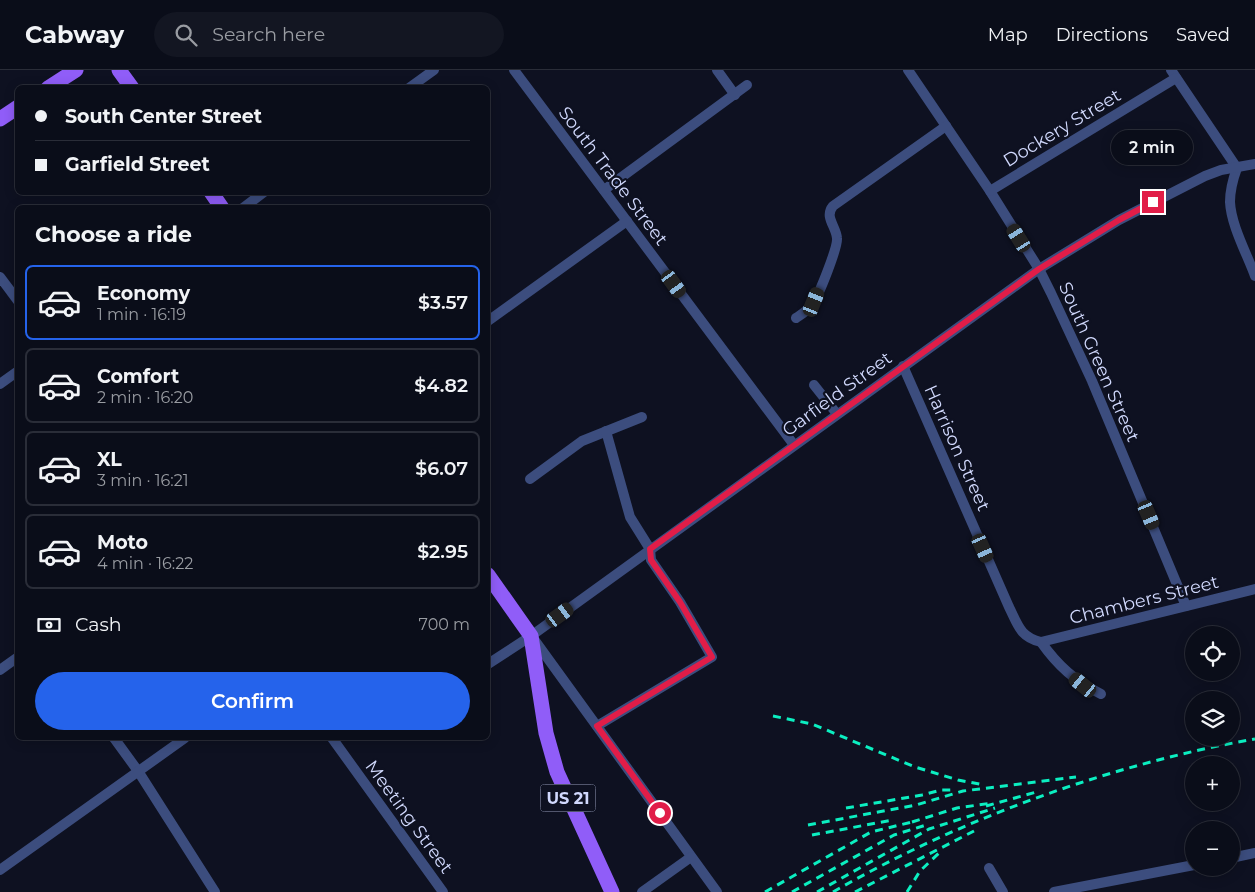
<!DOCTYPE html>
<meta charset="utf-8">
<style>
:root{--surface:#0a0d19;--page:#131622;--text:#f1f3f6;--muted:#999ca2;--line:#2a2d38;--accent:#2563eb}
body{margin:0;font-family:Montserrat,sans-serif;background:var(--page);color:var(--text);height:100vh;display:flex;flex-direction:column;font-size:19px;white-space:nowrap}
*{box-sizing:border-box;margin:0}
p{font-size:16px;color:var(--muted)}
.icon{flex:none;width:28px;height:28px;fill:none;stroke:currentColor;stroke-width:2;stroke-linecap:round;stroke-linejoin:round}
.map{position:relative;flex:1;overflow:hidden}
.details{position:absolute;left:15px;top:135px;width:475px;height:535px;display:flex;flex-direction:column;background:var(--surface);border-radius:8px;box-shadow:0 2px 12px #0003,0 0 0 1px var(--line)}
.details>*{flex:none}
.banner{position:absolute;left:15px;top:15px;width:475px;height:110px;border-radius:8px;box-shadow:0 2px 12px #0003,0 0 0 1px var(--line);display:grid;align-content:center;height:110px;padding:0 20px;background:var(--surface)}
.controls{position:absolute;left:1185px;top:556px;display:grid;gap:10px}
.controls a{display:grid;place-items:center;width:55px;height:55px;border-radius:50%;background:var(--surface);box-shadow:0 2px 12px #0003,0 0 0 1px var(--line);font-size:25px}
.end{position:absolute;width:22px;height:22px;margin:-11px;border:6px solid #e11d48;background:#fff;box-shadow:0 0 0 2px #fff}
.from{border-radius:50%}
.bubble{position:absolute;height:35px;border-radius:18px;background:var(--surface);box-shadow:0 2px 12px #0003,0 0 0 1px var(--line);font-size:16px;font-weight:600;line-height:35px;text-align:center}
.car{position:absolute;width:15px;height:30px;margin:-15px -8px;border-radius:6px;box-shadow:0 0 4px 1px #0007;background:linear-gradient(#222 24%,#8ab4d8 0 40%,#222 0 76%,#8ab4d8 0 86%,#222 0)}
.banner b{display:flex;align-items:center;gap:18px;height:48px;font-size:19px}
.banner b+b{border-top:1px solid var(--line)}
.banner i{width:12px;height:12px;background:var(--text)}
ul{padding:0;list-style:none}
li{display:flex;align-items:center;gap:15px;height:75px;margin:0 10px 8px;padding:0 10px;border:2px solid var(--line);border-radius:8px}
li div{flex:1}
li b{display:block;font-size:19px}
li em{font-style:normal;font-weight:600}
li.active{border-color:var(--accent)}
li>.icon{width:45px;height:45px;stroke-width:1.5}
h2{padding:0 20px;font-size:22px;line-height:60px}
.pay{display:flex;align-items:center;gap:12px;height:55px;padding:0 20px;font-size:19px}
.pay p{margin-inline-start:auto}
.button{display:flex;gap:10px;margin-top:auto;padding:10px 20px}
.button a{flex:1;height:58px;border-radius:30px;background:var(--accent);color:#fff;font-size:20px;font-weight:600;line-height:58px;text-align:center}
header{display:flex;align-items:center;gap:30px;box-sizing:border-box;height:70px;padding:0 25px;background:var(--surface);border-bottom:1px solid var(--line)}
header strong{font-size:24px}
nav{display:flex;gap:28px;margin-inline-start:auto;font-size:18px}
.search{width:350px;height:45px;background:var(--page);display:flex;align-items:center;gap:12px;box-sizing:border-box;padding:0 18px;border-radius:28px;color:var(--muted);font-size:19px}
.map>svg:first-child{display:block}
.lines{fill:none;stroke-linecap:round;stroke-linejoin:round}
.minor{stroke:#3c4d7e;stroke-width:10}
.primary{stroke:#905df8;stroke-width:15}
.rail{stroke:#0befc1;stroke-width:3;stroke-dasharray:8 6;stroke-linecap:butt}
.route{stroke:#e11d48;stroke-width:6}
.labels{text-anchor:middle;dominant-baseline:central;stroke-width:4.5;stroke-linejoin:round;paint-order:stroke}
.shield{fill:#0e1121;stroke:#969dbb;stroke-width:1}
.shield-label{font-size:16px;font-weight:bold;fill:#d1d9fd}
.street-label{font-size:18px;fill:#d1d9fd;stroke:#0e1121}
</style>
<header>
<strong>Cabway</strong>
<div class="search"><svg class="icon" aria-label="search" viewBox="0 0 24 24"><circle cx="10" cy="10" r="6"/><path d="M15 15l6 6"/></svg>Search here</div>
<nav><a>Map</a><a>Directions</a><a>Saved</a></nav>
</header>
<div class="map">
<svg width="1255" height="822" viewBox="0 0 1255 822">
<rect width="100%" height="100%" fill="#0e1121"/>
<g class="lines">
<g class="minor">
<path d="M514 0 794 375"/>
<path d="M717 0 735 25"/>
<path d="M908 0 990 121 1039 199 1051 223 1092 311 1186 536"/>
<path d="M1171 0 1237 98C1233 109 1230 120 1230 132 1231 155 1247 184 1255 206"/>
<path d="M409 18 434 0"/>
<path d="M604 120 747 15"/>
<path d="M990 121 1176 8"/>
<path d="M243 138 264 122"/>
<path d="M0 207 18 231"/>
<path d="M796 248C802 244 809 240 813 233 819 225 838 177 837 168 836 156 824 147 833 136L946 56"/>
<path d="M488 251 627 151"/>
<path d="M903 296 1009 537C1018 555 1020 567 1041 572L1255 519"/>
<path d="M0 314 18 301"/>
<path d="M814 315 837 344"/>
<path d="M530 409 582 371 642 347"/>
<path d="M533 568 717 822"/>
<path d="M1041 572C1058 596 1075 611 1101 624"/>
<path d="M488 594 531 566 1039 199 1119 150 1205 106 1221 100 1255 94"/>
<path d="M0 600 18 587"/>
<path d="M597 656 712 587 680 532 651 490 650 479 630 447 606 361"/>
<path d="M114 668 138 701 215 822"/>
<path d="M332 668 443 822"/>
<path d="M1231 788 1255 783"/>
<path d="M989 798 1003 822"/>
<path d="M0 800 185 668"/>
<path d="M642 822 691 787"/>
<path d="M1054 822 1194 795"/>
</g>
<g class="primary">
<path d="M119 0 132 18"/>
<path d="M48 18 76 0"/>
<path d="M0 49 18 37"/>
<path d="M211 122 222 138"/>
<path d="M488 505 531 566 546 663 557 702 612 822"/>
</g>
<g class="rail">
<path d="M773 646 812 654 915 697 958 710 984 715"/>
<path d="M986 736 1040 721"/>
<path d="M846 738 922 725 941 720H956"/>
<path d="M912 752 957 738 992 733"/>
<path d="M808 755 916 735 963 721 1076 707"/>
<path d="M812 765 893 750"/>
<path d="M765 822 871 762 912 752"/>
<path d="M792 822 894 765 926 755"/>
<path d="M817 822 929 759 995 738"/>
<path d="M833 822C960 749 1111 694 1255 669"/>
<path d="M855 822 974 761"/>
<path d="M907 822 920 801 940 782"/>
</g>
</g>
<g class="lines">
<path class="route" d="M660 743 597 656 712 587 680 532 651 490 650 479 1039 199 1119 150 1153 132"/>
</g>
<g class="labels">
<rect class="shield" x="540.5" y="714.5" width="55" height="27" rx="4"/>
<g class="shield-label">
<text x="568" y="728">US 21</text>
</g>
<g class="street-label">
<text transform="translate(1062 58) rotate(-31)">Dockery Street</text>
<text transform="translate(613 106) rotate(53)">South Trade Street</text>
<text transform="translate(1099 292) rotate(66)">South Green Street</text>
<text transform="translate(837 324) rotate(-36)">Garfield Street</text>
<text transform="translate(957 378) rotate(66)">Harrison Street</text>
<text transform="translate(1144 530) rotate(-14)">Chambers Street</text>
<text transform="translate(409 747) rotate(54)">Meeting Street</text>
</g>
</g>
</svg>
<div class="controls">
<a><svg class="icon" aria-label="locate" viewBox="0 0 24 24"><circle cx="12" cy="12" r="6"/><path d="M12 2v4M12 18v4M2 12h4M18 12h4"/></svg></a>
<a><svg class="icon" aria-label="layers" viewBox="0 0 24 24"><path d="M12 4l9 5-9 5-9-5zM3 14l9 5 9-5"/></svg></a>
<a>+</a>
<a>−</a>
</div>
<i class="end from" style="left:660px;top:743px"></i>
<i class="end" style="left:1153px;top:132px"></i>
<div class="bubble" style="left:1111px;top:60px;width:82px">2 min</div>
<i class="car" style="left:1019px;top:168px;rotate:328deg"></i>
<i class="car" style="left:674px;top:214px;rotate:144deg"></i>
<i class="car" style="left:814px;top:232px;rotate:22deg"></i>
<i class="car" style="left:1149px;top:445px;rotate:157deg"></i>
<i class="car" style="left:983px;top:478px;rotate:156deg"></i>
<i class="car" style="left:560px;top:545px;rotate:54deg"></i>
<i class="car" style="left:1083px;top:615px;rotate:309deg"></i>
<div class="banner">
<b><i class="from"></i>South Center Street</b>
<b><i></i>Garfield Street</b>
</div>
<section class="details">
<h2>Choose a ride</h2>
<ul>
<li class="active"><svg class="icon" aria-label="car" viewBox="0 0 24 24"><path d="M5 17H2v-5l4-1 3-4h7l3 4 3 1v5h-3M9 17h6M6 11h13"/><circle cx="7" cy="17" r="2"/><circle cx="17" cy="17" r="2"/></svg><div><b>Economy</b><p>1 min · 16:19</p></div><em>$3.57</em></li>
<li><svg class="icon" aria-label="car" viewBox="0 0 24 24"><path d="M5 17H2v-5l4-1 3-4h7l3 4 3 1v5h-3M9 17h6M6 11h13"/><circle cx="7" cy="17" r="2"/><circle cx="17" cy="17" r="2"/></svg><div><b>Comfort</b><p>2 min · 16:20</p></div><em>$4.82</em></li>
<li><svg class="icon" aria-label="car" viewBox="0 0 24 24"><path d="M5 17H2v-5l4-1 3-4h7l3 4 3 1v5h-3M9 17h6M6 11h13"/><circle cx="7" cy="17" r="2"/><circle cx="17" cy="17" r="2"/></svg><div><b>XL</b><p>3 min · 16:21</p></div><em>$6.07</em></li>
<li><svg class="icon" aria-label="car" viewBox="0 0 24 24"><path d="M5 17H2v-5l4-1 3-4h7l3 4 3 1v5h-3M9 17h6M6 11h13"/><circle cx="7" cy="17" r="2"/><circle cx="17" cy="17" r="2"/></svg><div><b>Moto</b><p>4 min · 16:22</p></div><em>$2.95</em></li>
</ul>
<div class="pay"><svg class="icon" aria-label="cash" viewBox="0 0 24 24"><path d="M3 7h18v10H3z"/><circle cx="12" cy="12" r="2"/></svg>Cash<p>700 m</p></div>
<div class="button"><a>Confirm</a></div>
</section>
</div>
